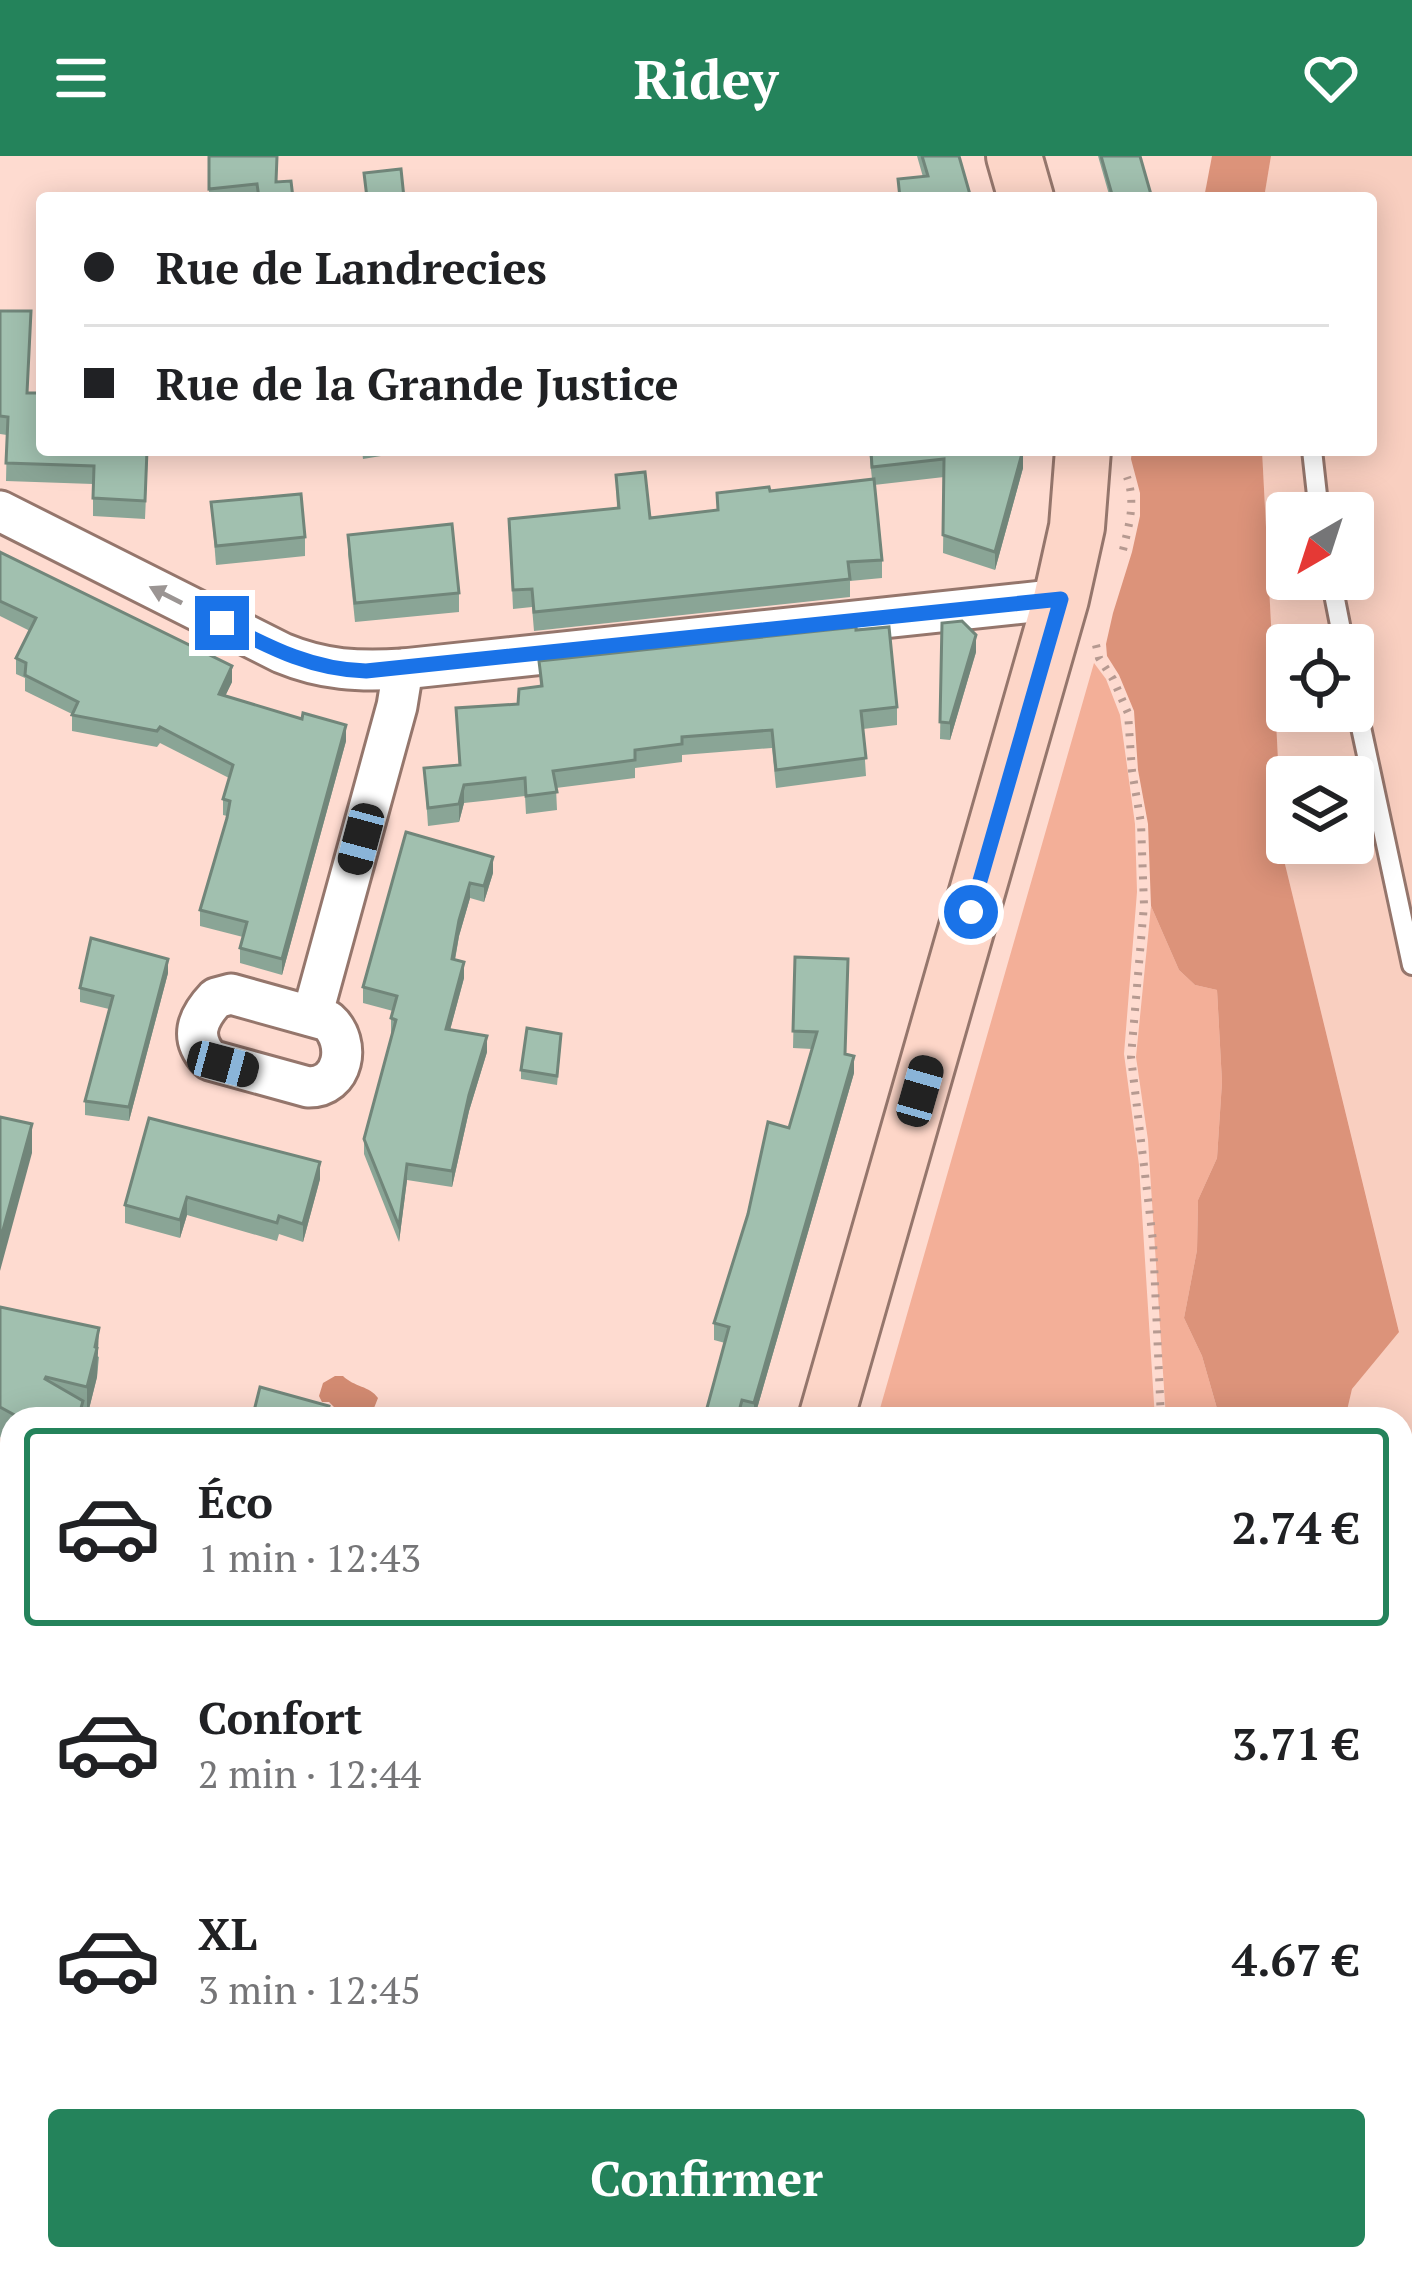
<!DOCTYPE html>
<html lang="fr">
<meta charset="utf-8">
<style>
:root{--surface:#fff;--page:#f2f2f2;--text:#202124;--muted:#757577;--line:#e0e0e0;--accent:#24835b}
body{margin:0;font-family:"PT Serif",serif;background:var(--page);color:var(--text);height:100vh;display:flex;flex-direction:column;font-size:45px;white-space:nowrap}
*{box-sizing:border-box;margin:0}
p{font-size:39px;color:var(--muted)}
.icon{flex:none;width:66px;height:66px;fill:none;stroke:currentColor;stroke-width:2;stroke-linecap:round;stroke-linejoin:round}
.map{position:relative;flex:1;overflow:hidden}
.drawer{position:absolute;left:0px;top:1251px;width:1413px;height:864px;display:flex;flex-direction:column;background:var(--surface);border-radius:36px 36px 0 0;box-shadow:0 6px 30px #0003}
.drawer>*{flex:none}
.hud{position:absolute;left:36px;top:36px;width:1341px;height:264px;border-radius:12px;box-shadow:0 6px 30px #0003;display:grid;align-content:center;height:264px;padding:0 48px;background:var(--surface)}
.needle{width:78px;rotate:219deg}
.fabs{position:absolute;left:1266px;top:336px;display:grid;gap:24px}
.fabs a{display:grid;place-items:center;width:108px;height:108px;border-radius:12px;background:var(--surface);box-shadow:0 6px 30px #0003;font-size:60px}
.end{position:absolute;width:54px;height:54px;margin:-27px;border:15px solid #1a73e8;background:#fff;box-shadow:0 0 0 6px #fff}
.from{border-radius:50%}
.car{position:absolute;width:36px;height:72px;margin:-36px -18px;border-radius:15px;box-shadow:0 0 9px 3px #0007;background:linear-gradient(#222 24%,#8ab4d8 0 40%,#222 0 76%,#8ab4d8 0 86%,#222 0)}
.hud b{display:flex;align-items:center;gap:42px;height:114px;font-size:45px}
.hud b+b{border-top:3px solid var(--line)}
.hud i{width:30px;height:30px;background:var(--text)}
ul{padding:21px 0 0;list-style:none}
li{display:flex;align-items:center;gap:36px;height:198px;margin:0 24px 18px;padding:0 24px;border:6px solid transparent;border-radius:12px}
li div{flex:1}
li b{display:block;font-size:45px}
li em{font-style:normal;font-weight:600}
li.on{border-color:var(--accent)}
li>.icon{width:108px;height:108px;stroke-width:1.5}
.primary-button{display:flex;gap:24px;margin-top:auto;padding:24px 48px}
.primary-button a{flex:1;height:138px;border-radius:12px;background:var(--accent);color:#fff;font-size:48px;font-weight:600;line-height:138px;text-align:center}
header{display:flex;justify-content:space-between;align-items:center;height:156px;padding:0 48px;background:var(--accent);color:#fff;font-size:54px;font-weight:600}
.map>svg:first-child{display:block}
.built{fill:#f9cfc0;fill-rule:evenodd}
.green{fill:#f3af98}
.forest{fill:#dc937a}
.water{fill:#d28a71}
.lines{fill:none;stroke-linecap:round;stroke-linejoin:round}
.lane-casing{stroke:#95766c;stroke-width:24}
.street-casing{stroke:#95766c;stroke-width:45}
.secondary-casing{stroke:#95766c;stroke-width:60}
.path{stroke:#b69a91;stroke-width:8;stroke-dasharray:3 9;stroke-linecap:butt}
.lane{stroke:#fff;stroke-width:18}
.street{stroke:#fff;stroke-width:39}
.secondary{stroke:#fdd6c8;stroke-width:54}
.wall{fill:#8aa596}
.shaded-wall{fill:#71867a}
.building{fill:#a1c0af;stroke:#71867a;stroke-width:3}
.oneway{fill:#9b9593}
.route{stroke:#1a73e8;stroke-width:15}
</style>
<header><svg class="icon" aria-label="menu" viewBox="0 0 24 24"><path d="M4 6h16M4 12h16M4 18h16"/></svg>Ridey<svg class="icon" aria-label="heart" viewBox="0 0 24 24"><path d="M12 20l-8-8c-3-5 5-10 8-4 3-6 11-1 8 4z"/></svg></header>
<div class="map">
<svg width="1412" height="2115" viewBox="0 0 1412 2115">
<rect width="100%" height="100%" fill="#fedbd0"/>
<path class="built" d="M1271 0H1412V1557L1401 1554V1263H1345L1352 1233 1399 1175 1283 700 1262 294H1371V42H1264ZM1287 357H1353V423H1287ZM1287 489H1353V555H1287ZM1287 621H1353V687H1287Z"/>
<g class="green">
<path d="M1094 507 1106 523 1120 559 1135 668 1137 736 1124 898 1139 1009 1155 1263H877Z"/>
<path d="M1151 750 1179 814 1195 829 1217 834 1222 926 1217 1002 1198 1044 1197 1094 1184 1162 1202 1200 1220 1263H1166L1148 984 1136 901Z"/>
<path d="M1412 1666V1988L1410 1986 1401 2000V1667Z"/>
</g>
<g class="forest">
<path d="M1212 0H1271L1264 42H1204Z"/>
<path d="M1132 294H1262L1283 700 1399 1176 1352 1233 1345 1263H1220L1202 1200 1184 1162 1197 1094 1198 1044 1217 1002 1222 926 1217 834 1195 829 1179 814 1151 750 1148 668 1138 614 1134 555 1119 519 1107 500 1106 488 1113 457 1132 396 1140 360V337L1131 303Z"/>
<path d="M1401 1554 1412 1557V1666L1401 1667Z"/>
<path d="M1405 1994 1412 2008V2115H1302L1283 2103H1401V2000Z"/>
</g>
<path class="water" d="M335 1220H343C354 1231 370 1230 378 1242L372 1257 367 1261 335 1252 329 1246H322L319 1240 323 1227Z"/>
<g class="lines">
<g class="lane-casing">
<g id="lane">
<path d="M1312 294 1319 357"/>
<path d="M1331 423 1344 489"/>
<path d="M1353 534 1412 809"/>
<path d="M1181 2115 1189 2103"/>
</g>
</g>
<g class="street-casing">
<g id="street">
<path d="M0 355 282 497C323 514 359 516 403 513L1061 443"/>
<path d="M231 838 328 865C352 886 344 932 308 931L210 904C189 882 197 862 216 842Z"/>
<path d="M312 860 397 550 403 513"/>
<path d="M0 1576 12 1422"/>
<path d="M1237 2103 1255 2115"/>
<path d="M519 2115 567 2103"/>
</g>
</g>
<g class="secondary-casing">
<g id="secondary">
<path d="M1014 0 1026 42"/>
<path d="M826 1263 1061 443 1077 371 1083 294"/>
<path d="M0 1334 12 1340"/>
<path d="M671 2103V2115"/>
<path d="M738 2103V2115"/>
</g>
</g>
<g class="path">
<path d="M1123 394C1129 369 1136 346 1127 321"/>
<path d="M1096 489 1099 502 1113 523 1128 557 1132 615 1141 667 1144 749 1131 901 1153 1085 1161 1263"/>
</g>
<use href="#lane" class="lane"/>
<use href="#street" class="street"/>
<use href="#secondary" class="secondary"/>
</g>
<g class="wall">
<path d="M209 0 277 26 293 42H209Z"/>
<path d="M917 0H959L971 42H898V23L923 21Z"/>
<path d="M1098 0H1140L1152 42H1110Z"/>
<path d="M0 155 28 237 148 294 145 363 93 360V328L6 325 7 279 0 278Z"/>
<path d="M362 294H417L363 303Z"/>
<path d="M869 294H1023V312L995 414 943 397 944 321 874 329 882 404V422L850 425V441L534 475 532 451 513 453 509 363 617 352 616 319 650 362 717 354V337L770 335 872 323Z"/>
<path d="M211 346 305 381V400L216 409Z"/>
<path d="M348 379 459 437V456L355 466 348 398Z"/>
<path d="M0 396 232 526 225 540 346 585 282 819 240 807V792L243 781 200 770V754L227 660 223 659V643L229 622 160 587 157 591 72 575V558L25 535V522L16 518V502L30 475 0 460Z"/>
<path d="M942 467 976 496 950 584 940 583Z"/>
<path d="M539 505 897 551V569L863 573 866 620 776 632 772 592 682 599V606L635 612V622L556 632 557 654 526 658 525 640 492 644 464 647 459 666 428 670 424 612 459 609 456 552 518 548 540 531Z"/>
<path d="M406 676 493 717 484 746 470 742 459 780 455 804 464 822 450 874 487 896 469 955 452 1031 407 1024 399 1086 364 998V983L392 879 391 878V862L393 855 363 847V831Z"/>
<path d="M795 801 854 917 754 1263 742 1261V1263H704L725 1187 714 1184V1167L789 972 812 893 793 892Z"/>
<path d="M168 817 129 965 85 959V945L109 853 80 846V832Z"/>
<path d="M561 887 557 929 521 923V914Z"/>
<path d="M320 1023 303 1086 279 1078 277 1085 187 1059 180 1082 125 1067V1049Z"/>
<path d="M0 1151 99 1201 97 1221 87 1261 83 1260V1263H12V1287L0 1281Z"/>
</g>
<g class="shaded-wall">
<path d="M1023 294V312L995 414V396Z"/>
<path d="M976 479V496L950 584V567Z"/>
<path d="M232 510V526L219 553V538Z"/>
<path d="M346 569V585L282 819V803Z"/>
<path d="M464 629V647L459 666V648Z"/>
<path d="M493 701V717L484 746V730Z"/>
<path d="M470 727V742L459 780 452 819V803L459 764Z"/>
<path d="M168 803V817L129 965V951Z"/>
<path d="M464 806V822L446 889V873Z"/>
<path d="M487 880V896L469 955 452 1031V1015L469 939Z"/>
<path d="M854 900V917L754 1263V1247Z"/>
<path d="M32 968V997L0 1115V1085Z"/>
<path d="M320 1006V1023L303 1086V1068Z"/>
<path d="M407 1008V1024L399 1086V1070Z"/>
<path d="M187 1041V1059L180 1082V1064Z"/>
<path d="M99 1172 97 1221 87 1261V1231Z"/>
<path d="M367 2103H430L384 2115H321Z"/>
</g>
<g class="building">
<path d="M209 0H277L276 26 291 25 293 42H259L257 28 209 33Z"/>
<path d="M922 0H959L971 42H900L898 23 928 20Z"/>
<path d="M1101 0H1140L1152 42H1113Z"/>
<path d="M401 13 404 42H367L364 17Z"/>
<path d="M0 155H31L27 237H42V294H147L145 345 93 342 94 310 6 307 8 261 0 260Z"/>
<path d="M871 294H1023L995 396 943 379 944 303 872 311Z"/>
<path d="M645 316 650 362 718 354 717 337 769 331 770 335 874 323 882 404 848 406 850 423 534 456 532 433 513 434 509 363 619 352 616 319Z"/>
<path d="M301 338 305 381 216 390 211 346Z"/>
<path d="M452 368 459 437 355 447 348 379Z"/>
<path d="M0 396 232 510 219 538 302 563 303 557 346 569 282 803 240 792 247 766 200 754 227 662 230 645 223 643 233 609 160 571 157 575 72 559 78 546 25 519 26 507 16 502 36 462 0 445Z"/>
<path d="M962 465 976 479 950 567 940 566 942 467Z"/>
<path d="M856 471V474L889 471 897 551 861 555 866 602 776 614 772 574 682 581V588L635 594V604L553 615 557 636 526 640 525 622 492 626 464 629 459 648 428 652 424 612 460 609 456 552 518 548 519 533 542 530 539 505Z"/>
<path d="M406 676 493 701 484 730 470 727 459 764 452 803 464 806 446 873 487 880 469 939 452 1015 407 1008 399 1070 364 983 396 864 391 862 397 840 363 831Z"/>
<path d="M91 782 168 803 129 951 85 945 113 840 80 832Z"/>
<path d="M795 801 848 803 845 898 854 900 754 1247 742 1244 737 1263H704L729 1171 714 1167 748 1058 768 966 789 972 817 876 793 875Z"/>
<path d="M527 872 561 878 557 920 521 914Z"/>
<path d="M0 961 32 968 0 1085Z"/>
<path d="M149 962 320 1006 303 1068 279 1060 277 1067 187 1041 180 1064 125 1049Z"/>
<path d="M0 1151 99 1172 95 1191 97 1192 87 1231 46 1221 45 1223 83 1245 78 1263H22L0 1251Z"/>
<path d="M260 1231 329 1250 326 1263H252Z"/>
<path d="M3 1929 12 1930V2103H367L321 2115H0V1965Z"/>
<path d="M989 2103H1148L1146 2115H986Z"/>
<path d="M934 2112V2115H814V2113Z"/>
</g>
<defs><path id="oneway-solid" d="M-6-.8H1V-3.2L6.5 0L1 3.2V.8H-6Z" transform="scale(3)"/></defs>
<use class="oneway" href="#oneway-solid" transform="translate(166 439) rotate(-153)"/>
<g class="lines">
<path class="route" d="M222 467C269 491 312 514 366 515L1061 443 971 756"/>
</g>
</svg>
<div class="fabs">
<a><svg class="needle" viewBox="-14 -14 28 28"><path d="M0-13l5 13h-10z" fill="#e53935"/><path d="M0 13l5-13h-10z" fill="#757577"/></svg></a>
<a><svg class="icon" aria-label="locate" viewBox="0 0 24 24"><circle cx="12" cy="12" r="6"/><path d="M12 2v4M12 18v4M2 12h4M18 12h4"/></svg></a>
<a><svg class="icon" aria-label="layers" viewBox="0 0 24 24"><path d="M12 4l9 5-9 5-9-5zM3 14l9 5 9-5"/></svg></a>
</div>
<i class="end from" style="left:971px;top:756px"></i>
<i class="end" style="left:222px;top:467px"></i>
<i class="car" style="left:361px;top:683px;rotate:195deg"></i>
<i class="car" style="left:223px;top:908px;rotate:105deg"></i>
<i class="car" style="left:920px;top:935px;rotate:16deg"></i>
<div class="hud">
<b><i class="from"></i>Rue de Landrecies</b>
<b><i></i>Rue de la Grande Justice</b>
</div>
<section class="drawer">
<ul>
<li class="on"><svg class="icon" aria-label="car" viewBox="0 0 24 24"><path d="M5 17H2v-5l4-1 3-4h7l3 4 3 1v5h-3M9 17h6M6 11h13"/><circle cx="7" cy="17" r="2"/><circle cx="17" cy="17" r="2"/></svg><div><b>Éco</b><p>1 min · 12:43</p></div><em>2.74 €</em></li>
<li><svg class="icon" aria-label="car" viewBox="0 0 24 24"><path d="M5 17H2v-5l4-1 3-4h7l3 4 3 1v5h-3M9 17h6M6 11h13"/><circle cx="7" cy="17" r="2"/><circle cx="17" cy="17" r="2"/></svg><div><b>Confort</b><p>2 min · 12:44</p></div><em>3.71 €</em></li>
<li><svg class="icon" aria-label="car" viewBox="0 0 24 24"><path d="M5 17H2v-5l4-1 3-4h7l3 4 3 1v5h-3M9 17h6M6 11h13"/><circle cx="7" cy="17" r="2"/><circle cx="17" cy="17" r="2"/></svg><div><b>XL</b><p>3 min · 12:45</p></div><em>4.67 €</em></li>
</ul>
<div class="primary-button"><a>Confirmer</a></div>
</section>
</div>
